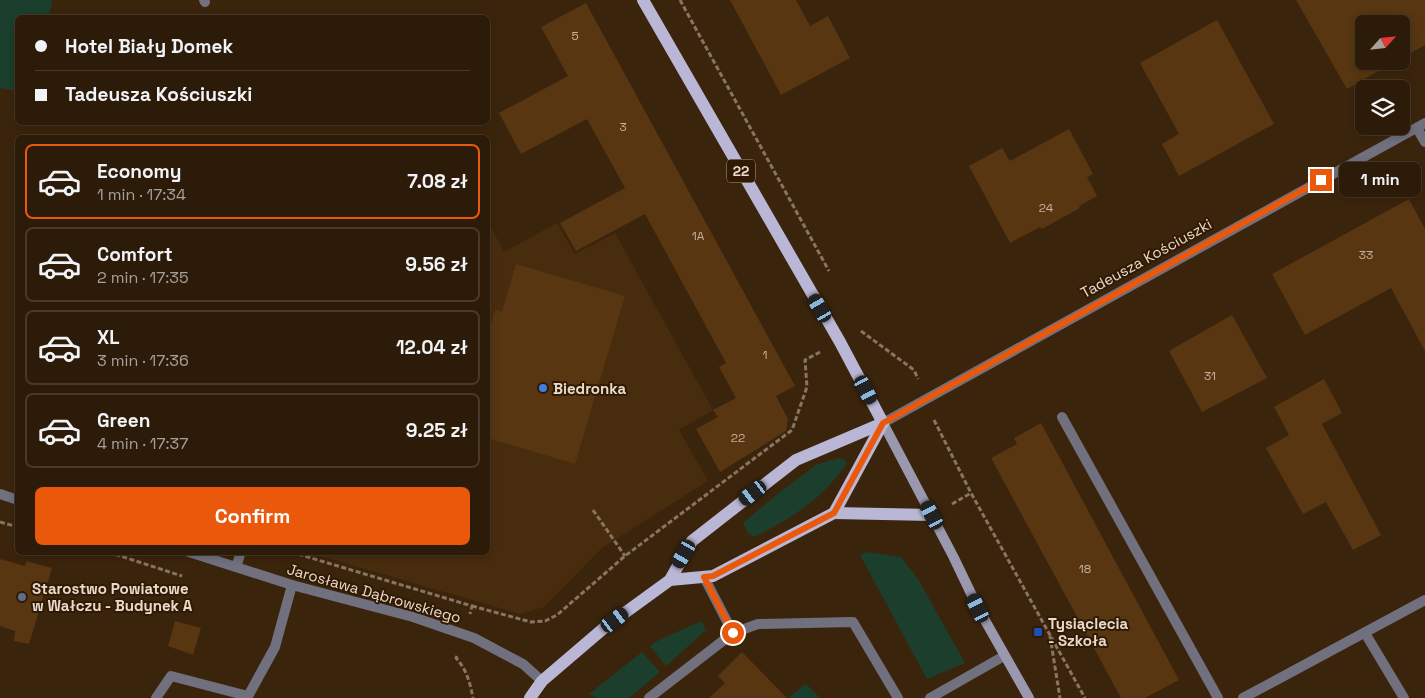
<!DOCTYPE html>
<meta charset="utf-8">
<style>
:root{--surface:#2c1b09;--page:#342412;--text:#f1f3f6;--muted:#a6a19c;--line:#48392a;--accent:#ea580c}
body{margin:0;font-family:"Space Grotesk",sans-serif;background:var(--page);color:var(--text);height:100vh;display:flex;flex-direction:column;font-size:19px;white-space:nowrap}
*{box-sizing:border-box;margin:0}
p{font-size:16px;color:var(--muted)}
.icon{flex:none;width:28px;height:28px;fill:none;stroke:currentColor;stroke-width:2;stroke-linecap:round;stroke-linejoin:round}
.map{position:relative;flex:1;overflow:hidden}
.sheet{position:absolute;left:15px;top:135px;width:475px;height:420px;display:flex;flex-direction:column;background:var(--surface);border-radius:8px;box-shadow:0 2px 8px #0003,0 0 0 1px var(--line)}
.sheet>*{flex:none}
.top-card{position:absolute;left:15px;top:15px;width:475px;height:110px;border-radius:8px;box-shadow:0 2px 8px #0003,0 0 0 1px var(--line);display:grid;align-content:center;height:110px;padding:0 20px;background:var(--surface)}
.needle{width:32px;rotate:63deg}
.buttons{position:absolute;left:1355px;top:15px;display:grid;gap:10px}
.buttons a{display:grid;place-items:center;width:55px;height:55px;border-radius:8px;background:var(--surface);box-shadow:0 2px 8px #0003,0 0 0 1px var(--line);font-size:25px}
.end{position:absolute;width:22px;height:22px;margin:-11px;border:6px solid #ea580c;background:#fff;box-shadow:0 0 0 2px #fff}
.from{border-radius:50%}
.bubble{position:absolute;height:35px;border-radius:8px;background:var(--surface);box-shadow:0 2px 8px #0003,0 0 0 1px var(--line);font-size:16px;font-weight:800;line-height:35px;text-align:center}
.car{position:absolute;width:15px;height:30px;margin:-15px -8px;border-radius:6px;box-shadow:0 0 4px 1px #0007;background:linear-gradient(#222 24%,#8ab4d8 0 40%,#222 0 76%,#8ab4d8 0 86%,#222 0)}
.top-card b{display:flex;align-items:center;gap:18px;height:48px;font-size:19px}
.top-card b+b{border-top:1px solid var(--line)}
.top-card i{width:12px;height:12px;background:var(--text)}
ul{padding:9px 0 0;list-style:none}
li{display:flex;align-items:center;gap:15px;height:75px;margin:0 10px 8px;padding:0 10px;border:2px solid var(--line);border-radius:8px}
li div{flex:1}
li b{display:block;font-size:19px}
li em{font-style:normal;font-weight:800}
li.selected{border-color:var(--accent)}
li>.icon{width:45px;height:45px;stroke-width:1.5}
.primary-button{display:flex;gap:10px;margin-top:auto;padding:10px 20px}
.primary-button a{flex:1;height:58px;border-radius:8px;background:var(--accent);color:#fff;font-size:20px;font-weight:800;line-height:58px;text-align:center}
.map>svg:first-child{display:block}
.built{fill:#482c0e}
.green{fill:#1b3e2d}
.building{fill:#573611}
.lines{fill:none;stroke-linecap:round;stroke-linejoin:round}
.path{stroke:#887561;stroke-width:3;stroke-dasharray:5 2.5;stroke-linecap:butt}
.lane{stroke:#71707f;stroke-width:10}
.street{stroke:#71707f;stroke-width:10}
.secondary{stroke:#9a98af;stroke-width:10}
.primary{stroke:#b9b7d5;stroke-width:12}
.route{stroke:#ea580c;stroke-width:6}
.shop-dot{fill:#3f7fe0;stroke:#301a03;stroke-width:2}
.service-dot{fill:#5c6f8a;stroke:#301a03;stroke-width:2}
.transit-dot{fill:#1a4fb4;stroke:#301a03;stroke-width:2}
.labels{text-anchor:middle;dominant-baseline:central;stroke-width:4;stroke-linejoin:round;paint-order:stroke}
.number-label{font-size:12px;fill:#c4b19d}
.shield{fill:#301a03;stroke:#b2a090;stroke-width:1}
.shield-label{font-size:14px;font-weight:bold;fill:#e9dacc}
.street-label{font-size:15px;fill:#e9dacc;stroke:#301a03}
.poi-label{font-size:15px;font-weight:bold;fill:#e9dacc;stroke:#301a03;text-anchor:start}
</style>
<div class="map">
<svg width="1425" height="698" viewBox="0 0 1425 698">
<rect width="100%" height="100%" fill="#3b240c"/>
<path class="built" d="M488 222 504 252 557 223 575 254 615 233 713 410 679 430 708 481 602 548 544 607 520 614 310 553 488 552Z"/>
<g class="green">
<path d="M0 0H52L49 17 18 18 17 91 0 88Z"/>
<path d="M840 458 843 459 847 462 846 465C820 500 793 518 754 537L748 533 743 523 775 496 816 465 831 460Z"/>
<path d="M867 552 901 557 918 579 965 663 927 679 860 555Z"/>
<path d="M701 621 706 630 666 666 650 646 657 641Z"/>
<path d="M642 652 660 672 629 698H597L589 694Z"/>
<path d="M806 684 820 698H788Z"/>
</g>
<g class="building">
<path d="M730 0H796L810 26 828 16 850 58 781 95Z"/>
<path d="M1296 0H1425V45L1401 58V24H1364V61H1396L1347 89Z"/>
<path d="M586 3 795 386 776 396 788 419 786 431 720 472 696 429 718 417 713 410 736 398 719 367 726 363 645 214 576 251 560 223 625 188 587 119 521 154 499 113 568 76 541 27Z"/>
<path d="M1217 20 1274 124 1179 176 1162 144 1179 134 1140 63Z"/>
<path d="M1069 129 1093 174 1087 177 1097 196 1079 206 1080 208 1042 229 1040 227 1010 243 969 166 1002 148 1010 161Z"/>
<path d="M1409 199 1425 229V351L1391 288 1305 335 1272 274Z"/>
<path d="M516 264 625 296 575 464 488 438V337L495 310 502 312Z"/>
<path d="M1232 315 1267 378 1202 412 1169 351Z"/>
<path d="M1324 379 1342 413 1322 424 1381 535 1353 550 1326 502 1303 514 1266 448 1289 435 1274 407Z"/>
<path d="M1041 423 1179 680 1145 698H1121L991 458 1017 444 1014 438Z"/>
<path d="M0 559 25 566 26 561 52 568 29 644 14 641 15 631 0 626Z"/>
<path d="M175 621 201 628 193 655 168 646Z"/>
<path d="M742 652 787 698H709L725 683 718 676Z"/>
</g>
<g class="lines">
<g class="path">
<path d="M680 0 829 271"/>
<path d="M861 331 914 370 918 379"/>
<path d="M934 420 971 493 1085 698"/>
<path d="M952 504 971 493"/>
<path d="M593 510 625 556"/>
<path d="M0 522 18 527"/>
<path d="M108 552 182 576"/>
<path d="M291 552 472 606 470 614"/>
<path d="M472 606 531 622 545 621 557 615 625 556 792 430 807 387 805 360 820 352"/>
<path d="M1050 636 1060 698"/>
<path d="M457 656 456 658C467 670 470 683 473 698"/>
</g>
<g class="lane">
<path d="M1417 128 1425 142"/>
<path d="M1062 417 1218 698"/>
<path d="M236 567 241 552"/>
<path d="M733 633 758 624 853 622 898 698"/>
<path d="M1365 633 1404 698"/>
<path d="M156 698 171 676 248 696"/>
<path d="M247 698 275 647 292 585"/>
<path d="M649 698 733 633 704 577"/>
<path d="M930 698 1004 656"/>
<path d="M1243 698 1425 600"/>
</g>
<g class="street">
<path d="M204 0 205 2"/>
<path d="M883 423 1425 123"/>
<path d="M0 494 18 500"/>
<path d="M189 552 292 585 413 617 474 638 523 664 542 681"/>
</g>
<path class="secondary" d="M883 423 953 556 978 608 1029 698"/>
<g class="primary">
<path d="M643 0 840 342 883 423"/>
<path d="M834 513 932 515"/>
<path d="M670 580 713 576 834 513 883 423"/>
<path d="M530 698 542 681 604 628 670 580 692 541 724 516 796 460 883 423"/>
</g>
</g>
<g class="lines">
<path class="route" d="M733 633 704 577 713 576 834 513 883 423 1321 180"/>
</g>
<circle class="shop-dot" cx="543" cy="388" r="5"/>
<circle class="service-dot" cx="22" cy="597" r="5"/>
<rect class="transit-dot" x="1033" y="627" width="10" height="10" rx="2.5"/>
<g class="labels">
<g class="number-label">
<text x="575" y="36">5</text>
<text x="623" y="127">3</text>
<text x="1046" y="208">24</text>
<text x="698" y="236">1A</text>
<text x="1366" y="255">33</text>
<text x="765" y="355">1</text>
<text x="1210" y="376">31</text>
<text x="738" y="438">22</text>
<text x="1085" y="569">18</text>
</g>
<rect class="shield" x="727" y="159.5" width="28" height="23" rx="4"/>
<g class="shield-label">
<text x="741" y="171">22</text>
</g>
<g class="street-label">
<text transform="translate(1146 258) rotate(-29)">Tadeusza Kościuszki</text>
<text transform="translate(374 593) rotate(16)">Jarosława Dąbrowskiego</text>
</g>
<g class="poi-label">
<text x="553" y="388">Biedronka</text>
<text x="32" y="588">Starostwo Powiatowe<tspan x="32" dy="17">w Wałczu - Budynek A</tspan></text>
<text x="1048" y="623">Tysiąclecia<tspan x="1048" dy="17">- Szkoła</tspan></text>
</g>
</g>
</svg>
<div class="buttons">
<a><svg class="needle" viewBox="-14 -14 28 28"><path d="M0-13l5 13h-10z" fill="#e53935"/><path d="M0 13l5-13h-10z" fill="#a6a19c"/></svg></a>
<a><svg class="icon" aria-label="layers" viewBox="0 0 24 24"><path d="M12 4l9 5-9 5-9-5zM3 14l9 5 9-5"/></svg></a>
</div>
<i class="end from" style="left:733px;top:633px"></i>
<i class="end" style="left:1321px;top:180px"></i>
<div class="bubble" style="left:1339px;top:162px;width:82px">1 min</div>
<i class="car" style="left:820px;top:308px;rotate:330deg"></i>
<i class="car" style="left:866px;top:390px;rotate:152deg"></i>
<i class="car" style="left:753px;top:493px;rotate:232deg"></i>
<i class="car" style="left:932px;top:515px;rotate:332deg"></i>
<i class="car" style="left:684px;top:554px;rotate:210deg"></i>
<i class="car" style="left:978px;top:608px;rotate:334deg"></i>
<i class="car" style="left:615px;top:620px;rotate:53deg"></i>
<div class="top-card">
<b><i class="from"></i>Hotel Biały Domek</b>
<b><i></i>Tadeusza Kościuszki</b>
</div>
<section class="sheet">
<ul>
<li class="selected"><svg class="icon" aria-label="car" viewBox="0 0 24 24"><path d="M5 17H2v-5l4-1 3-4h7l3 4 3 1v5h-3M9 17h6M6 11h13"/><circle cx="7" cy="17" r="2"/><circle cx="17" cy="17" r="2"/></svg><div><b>Economy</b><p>1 min · 17:34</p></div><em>7.08 zł</em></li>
<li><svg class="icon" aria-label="car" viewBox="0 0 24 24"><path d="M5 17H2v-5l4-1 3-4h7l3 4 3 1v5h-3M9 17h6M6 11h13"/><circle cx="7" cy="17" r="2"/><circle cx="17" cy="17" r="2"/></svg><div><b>Comfort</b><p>2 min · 17:35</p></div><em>9.56 zł</em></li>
<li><svg class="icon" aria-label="car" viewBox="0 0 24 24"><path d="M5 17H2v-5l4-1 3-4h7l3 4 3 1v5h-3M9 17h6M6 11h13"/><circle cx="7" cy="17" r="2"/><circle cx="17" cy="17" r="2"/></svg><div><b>XL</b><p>3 min · 17:36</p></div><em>12.04 zł</em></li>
<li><svg class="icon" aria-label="car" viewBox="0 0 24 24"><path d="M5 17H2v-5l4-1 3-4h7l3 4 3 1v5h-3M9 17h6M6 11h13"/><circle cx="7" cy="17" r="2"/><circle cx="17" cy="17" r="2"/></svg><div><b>Green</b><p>4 min · 17:37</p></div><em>9.25 zł</em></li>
</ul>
<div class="primary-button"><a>Confirm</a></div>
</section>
</div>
